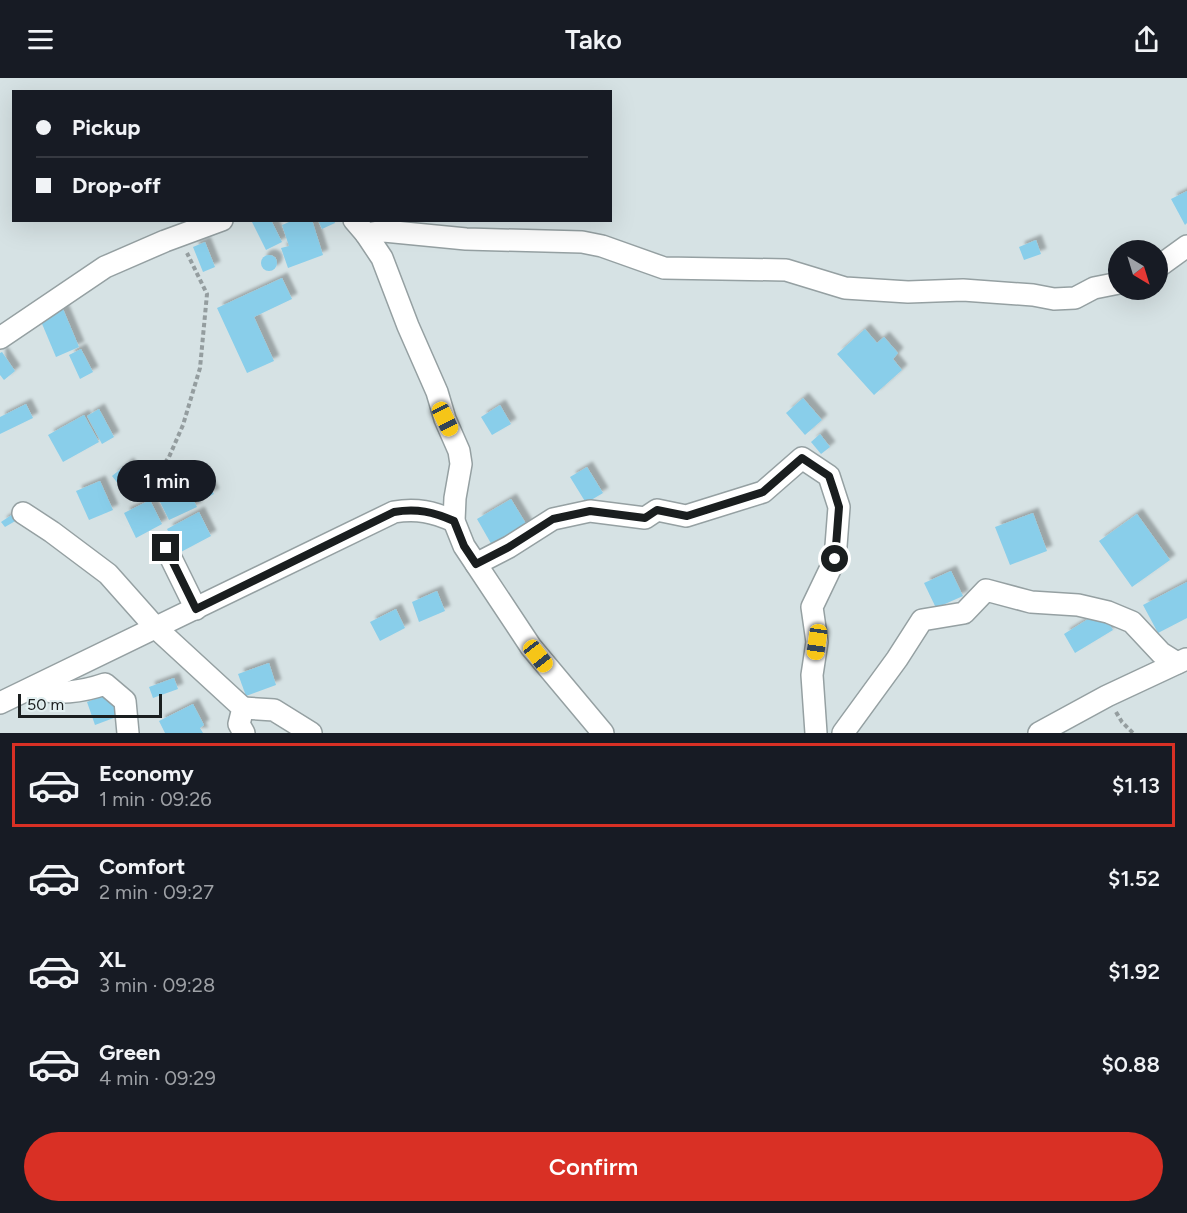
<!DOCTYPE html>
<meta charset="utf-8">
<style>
:root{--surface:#171b24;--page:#242831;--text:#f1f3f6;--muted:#9ea1a6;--line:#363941;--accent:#d93025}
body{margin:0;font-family:Figtree,sans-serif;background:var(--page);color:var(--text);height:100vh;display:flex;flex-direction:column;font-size:22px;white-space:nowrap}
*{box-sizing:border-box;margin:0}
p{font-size:20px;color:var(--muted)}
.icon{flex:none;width:33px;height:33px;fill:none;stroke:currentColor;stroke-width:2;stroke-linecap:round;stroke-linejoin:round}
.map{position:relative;height:655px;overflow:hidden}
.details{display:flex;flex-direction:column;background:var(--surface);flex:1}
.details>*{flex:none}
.hud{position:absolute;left:12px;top:12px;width:600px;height:132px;border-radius:0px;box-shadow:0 6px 24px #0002;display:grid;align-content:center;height:132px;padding:0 24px;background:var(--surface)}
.needle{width:39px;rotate:142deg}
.buttons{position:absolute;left:1108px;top:162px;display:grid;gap:12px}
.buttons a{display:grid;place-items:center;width:60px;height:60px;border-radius:50%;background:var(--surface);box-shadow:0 6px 24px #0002;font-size:30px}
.scale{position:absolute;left:18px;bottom:15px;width:144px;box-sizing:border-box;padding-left:6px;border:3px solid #1a1e1f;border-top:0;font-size:16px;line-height:21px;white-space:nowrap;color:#1a1e1f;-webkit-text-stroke:4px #e3f0f1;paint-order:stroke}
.end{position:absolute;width:27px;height:27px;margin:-14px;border:8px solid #1a1e1f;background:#fff;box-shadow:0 0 0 3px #fff}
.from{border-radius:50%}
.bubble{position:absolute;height:42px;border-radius:21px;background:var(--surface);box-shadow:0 6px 24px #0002;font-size:20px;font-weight:600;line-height:42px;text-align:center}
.car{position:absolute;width:18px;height:36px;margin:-18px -9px;border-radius:8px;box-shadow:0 0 4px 2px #0007;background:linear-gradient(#f5c518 24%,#345 0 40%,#f5c518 0 76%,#345 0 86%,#f5c518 0)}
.hud b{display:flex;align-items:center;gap:21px;height:57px;font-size:22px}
.hud b+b{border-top:2px solid var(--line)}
.hud i{width:15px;height:15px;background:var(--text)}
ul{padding:10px 0 0;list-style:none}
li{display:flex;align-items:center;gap:18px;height:84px;margin:0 12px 9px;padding:0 12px;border:3px solid transparent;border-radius:0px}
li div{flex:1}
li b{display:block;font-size:22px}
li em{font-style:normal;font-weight:600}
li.active{border-color:var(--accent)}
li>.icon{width:54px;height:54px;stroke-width:1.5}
.button{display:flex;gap:12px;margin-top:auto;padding:12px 24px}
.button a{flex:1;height:69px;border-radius:36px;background:var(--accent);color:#fff;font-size:24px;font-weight:600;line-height:69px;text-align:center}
header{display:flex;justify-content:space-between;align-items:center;height:78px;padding:0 24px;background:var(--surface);font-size:27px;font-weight:600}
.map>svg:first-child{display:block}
.building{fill:#89ceea;filter:url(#shadow)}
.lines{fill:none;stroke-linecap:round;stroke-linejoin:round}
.minor-casing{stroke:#95a0a2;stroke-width:24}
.path{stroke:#949d9f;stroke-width:4;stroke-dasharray:4.5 3;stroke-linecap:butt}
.minor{stroke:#fff;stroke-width:21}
.route{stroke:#1a1e1f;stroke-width:8}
</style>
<header><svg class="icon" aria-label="menu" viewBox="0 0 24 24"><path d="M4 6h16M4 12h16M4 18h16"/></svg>Tako<svg class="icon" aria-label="share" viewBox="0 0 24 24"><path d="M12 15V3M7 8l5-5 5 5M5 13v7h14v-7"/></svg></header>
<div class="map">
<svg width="1187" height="655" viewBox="0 0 1187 655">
<defs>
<filter id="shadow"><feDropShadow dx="5.5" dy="-5.5" stdDeviation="1.5" flood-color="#0004"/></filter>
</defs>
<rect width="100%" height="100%" fill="#d6e2e4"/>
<g class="building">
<path d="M1187 113V145L1185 147 1171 121Z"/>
<path d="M251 142H271L282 164 266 172Z"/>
<path d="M294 142H312L323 177 288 190 281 170 289 168 282 147Z"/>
<path d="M318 142H334L335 145 322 151Z"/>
<path d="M1036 162 1041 176 1024 182 1019 169Z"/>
<path d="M205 164 215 189 203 194 193 169Z"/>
<circle cx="269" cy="185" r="8"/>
<path d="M282 200 292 221 254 239 274 283 247 295 217 230Z"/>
<path d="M63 231 79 269 56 279 40 241Z"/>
<path d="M865 251 877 265 884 259 898 275 893 281 902 292 874 317 837 276Z"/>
<path d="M81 271 93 294 80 301 69 277Z"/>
<path d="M2 274 15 293 4 302 0 297V275Z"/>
<path d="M803 320 822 342 805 357 786 335Z"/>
<path d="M26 326 33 340 0 356V339Z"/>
<path d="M500 327 511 346 492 357 481 339Z"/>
<path d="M99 331 114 359 102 366 87 338Z"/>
<path d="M84 337 99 364 63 384 48 357Z"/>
<path d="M820 356 830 369 821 376 811 364Z"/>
<path d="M128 385 139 399 123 412 112 398Z"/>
<path d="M587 389 603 415 586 425 570 399Z"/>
<path d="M202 392 214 416 198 424 185 400Z"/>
<path d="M100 403 113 432 89 442 76 413Z"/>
<path d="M185 404 197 429 169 442 157 418Z"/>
<path d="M511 421 528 449 493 469 477 441Z"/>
<path d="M150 422 162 446 136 460 124 435Z"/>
<path d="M199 434 211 458 179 475 167 451Z"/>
<path d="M1033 435 1047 473 1010 487 995 449Z"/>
<path d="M13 436 17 442 5 449 1 444Z"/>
<path d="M1137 436 1170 482 1132 509 1099 463Z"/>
<path d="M951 493 963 518 936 530 924 505Z"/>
<path d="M1187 504V540L1158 555 1143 527Z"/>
<path d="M437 513 445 533 419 544 412 524Z"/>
<path d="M396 531 405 550 380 563 370 544Z"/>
<path d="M1101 533 1113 552 1075 575 1064 556Z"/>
<path d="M269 585 276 607 246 618 238 596Z"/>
<path d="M174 600 178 611 153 620 149 609Z"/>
<path d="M110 615 119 638 95 647 87 624Z"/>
<path d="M193 626 204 647 200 650 203 655H165L159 643Z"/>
</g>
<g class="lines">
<g class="minor-casing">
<g id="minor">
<path d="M354 142 366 156 382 180 408 248 437 314 445 341 459 373 461 386 455 420 454 443 464 468 531 569 603 655"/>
<path d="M366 156 384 153 466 161 582 164 602 168 664 190 786 192 845 210 908 214 963 212 1033 217 1054 221 1075 220 1094 210 1119 205"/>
<path d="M1158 189 1187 168"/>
<path d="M0 260 105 189 165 163 222 142"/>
<path d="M23 435 52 454 108 496 156 550 243 630 239 646 244 655"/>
<path d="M166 470 196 531"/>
<path d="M476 486 509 469 553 441 590 433 645 440 657 432 686 438 763 414 802 380 829 398 839 429 835 481 812 529 817 564 812 597 816 655"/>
<path d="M34 609C53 619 85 613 105 606L125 623 128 655"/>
<path d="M0 625 394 434C417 430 433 434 454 443"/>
<path d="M243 630 274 632 311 655"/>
<path d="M843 655 897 581 922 542 964 535 986 512 1031 524 1078 527 1108 534 1132 544 1161 575 1177 585"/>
<path d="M1039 655 1107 618 1186 581"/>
</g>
</g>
<g class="path">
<path d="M156 397 169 379 183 347 200 290 207 216 187 175"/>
<path d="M1116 634 1122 644 1133 655"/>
</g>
<use href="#minor" class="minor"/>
</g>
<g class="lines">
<path class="route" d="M166 470 196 531 394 434C417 430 433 434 454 443L464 468 476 486 509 469 553 441 590 433 645 440 657 432 687 438 763 414 802 380 829 398 834 413 839 429 835 481"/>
</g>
</svg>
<div class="buttons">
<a><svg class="needle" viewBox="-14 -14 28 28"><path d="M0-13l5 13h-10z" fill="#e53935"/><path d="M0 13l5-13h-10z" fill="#9ea1a6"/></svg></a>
</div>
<div class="scale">50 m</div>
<i class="end from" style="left:835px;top:481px"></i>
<i class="end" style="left:166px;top:470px"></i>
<div class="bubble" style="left:117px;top:382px;width:99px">1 min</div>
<i class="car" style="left:445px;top:341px;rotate:154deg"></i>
<i class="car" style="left:817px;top:564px;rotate:188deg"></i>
<i class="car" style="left:538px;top:578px;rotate:142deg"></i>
<div class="hud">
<b><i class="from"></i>Pickup</b>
<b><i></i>Drop-off</b>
</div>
</div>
<section class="details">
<ul>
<li class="active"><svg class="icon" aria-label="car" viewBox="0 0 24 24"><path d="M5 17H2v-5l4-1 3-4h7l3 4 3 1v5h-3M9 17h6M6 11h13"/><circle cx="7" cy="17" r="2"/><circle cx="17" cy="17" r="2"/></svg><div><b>Economy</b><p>1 min · 09:26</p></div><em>$1.13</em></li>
<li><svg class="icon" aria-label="car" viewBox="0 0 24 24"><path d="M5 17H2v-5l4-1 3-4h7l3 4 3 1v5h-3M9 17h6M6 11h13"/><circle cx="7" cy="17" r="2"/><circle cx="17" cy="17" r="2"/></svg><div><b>Comfort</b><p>2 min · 09:27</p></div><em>$1.52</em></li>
<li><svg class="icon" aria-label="car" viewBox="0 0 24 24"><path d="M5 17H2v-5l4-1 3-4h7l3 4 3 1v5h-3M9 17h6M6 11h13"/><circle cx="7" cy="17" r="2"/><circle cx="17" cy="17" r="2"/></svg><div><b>XL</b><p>3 min · 09:28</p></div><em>$1.92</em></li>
<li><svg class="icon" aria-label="car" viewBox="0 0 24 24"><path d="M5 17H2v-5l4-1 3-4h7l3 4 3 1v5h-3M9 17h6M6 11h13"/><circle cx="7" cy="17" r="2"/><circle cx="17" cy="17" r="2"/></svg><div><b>Green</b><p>4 min · 09:29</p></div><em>$0.88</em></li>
</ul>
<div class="button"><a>Confirm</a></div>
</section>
